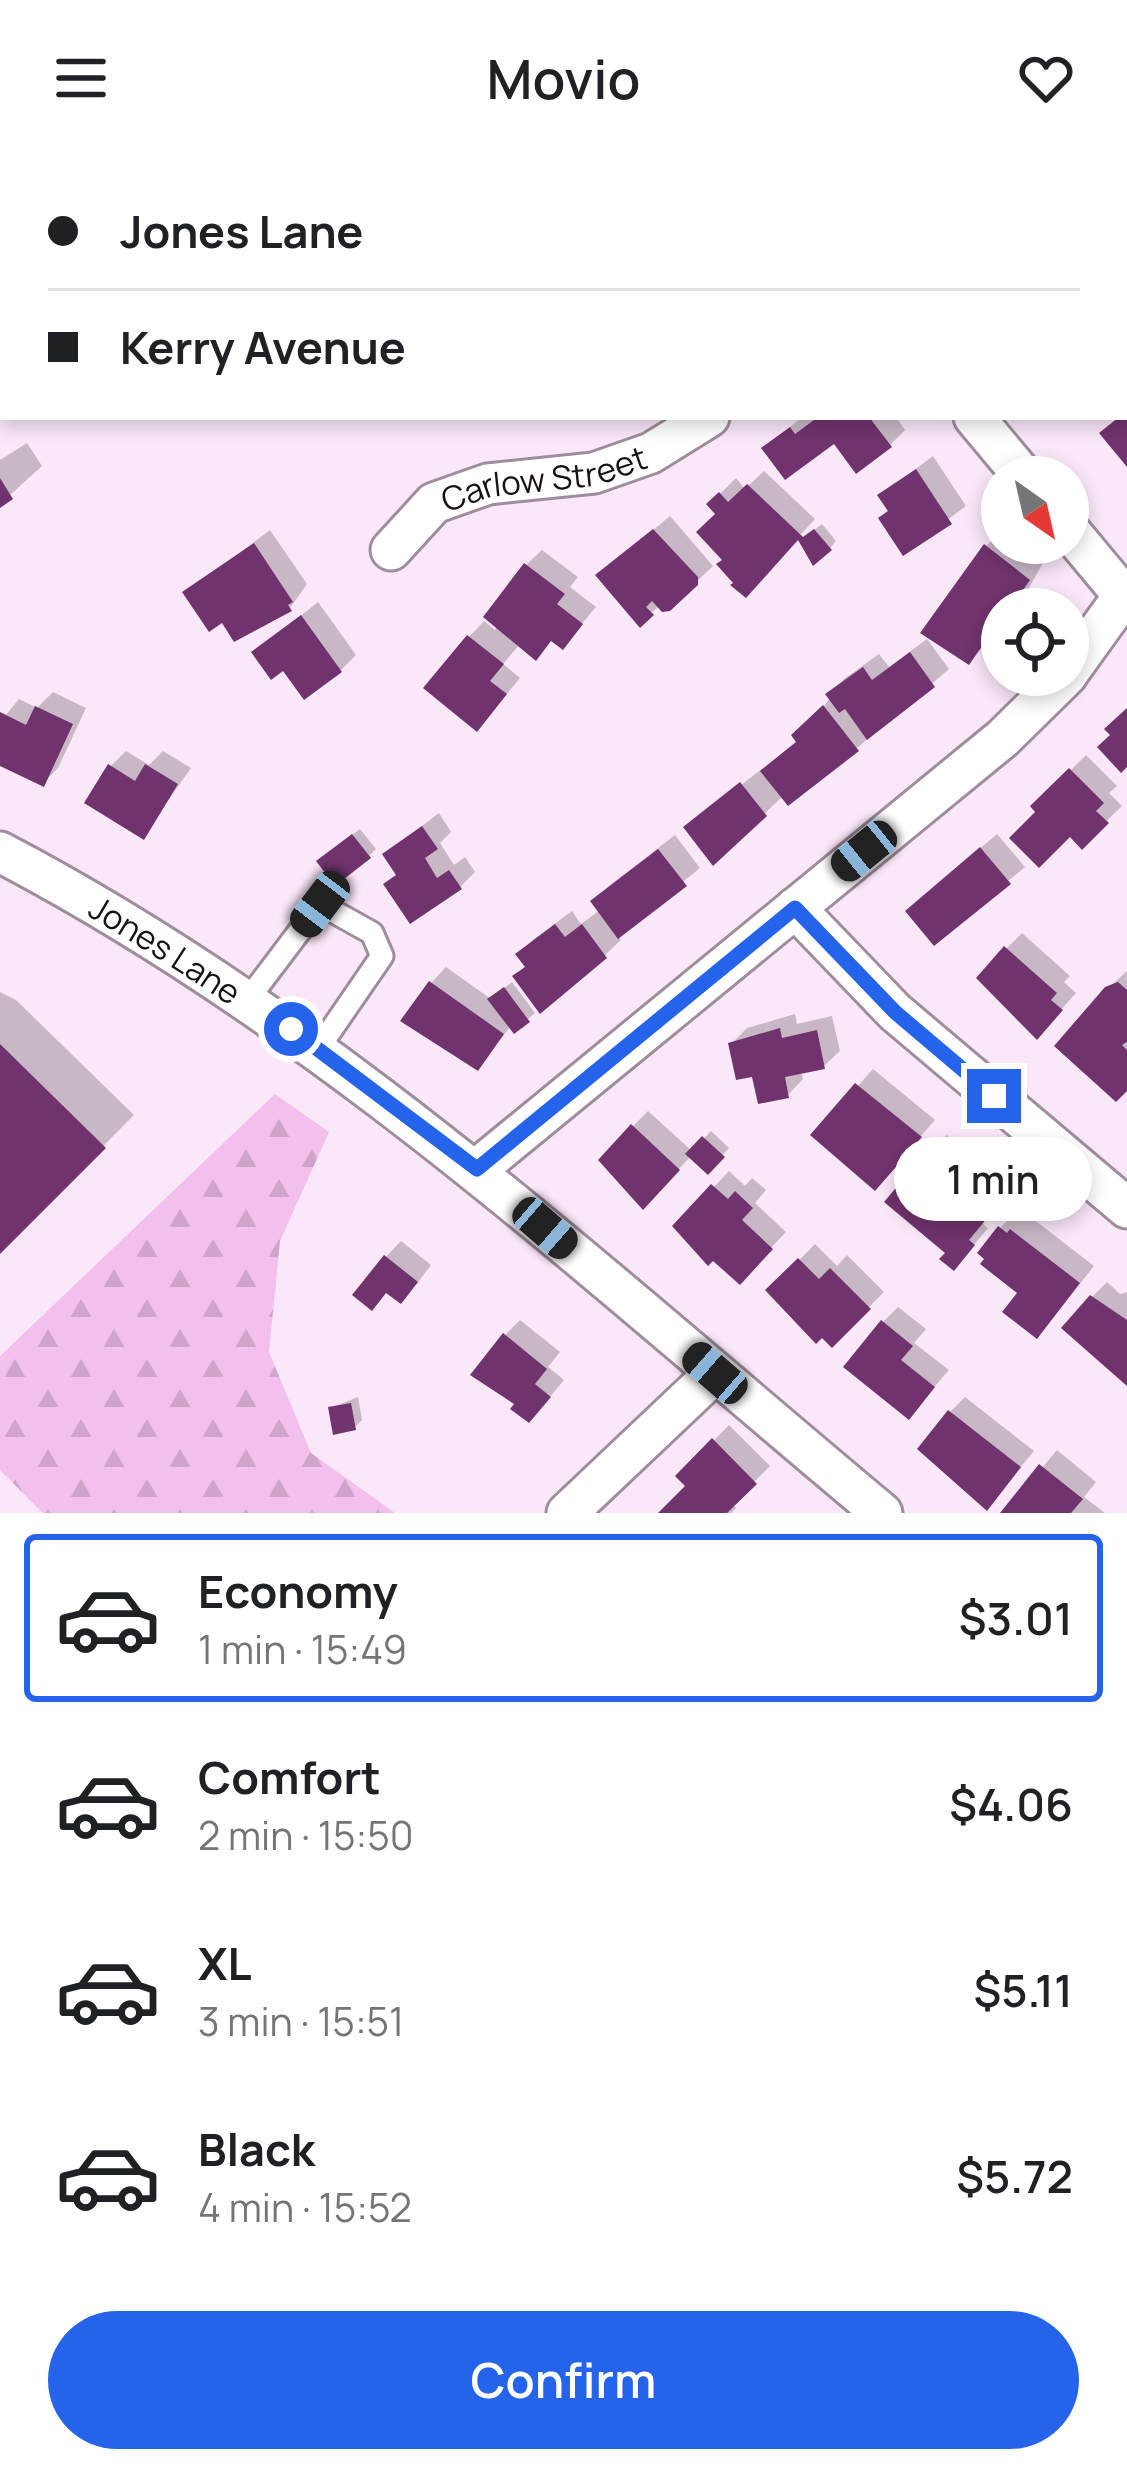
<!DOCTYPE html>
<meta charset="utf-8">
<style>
:root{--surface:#fff;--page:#f2f2f2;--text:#202124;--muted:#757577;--line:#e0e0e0;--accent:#2563eb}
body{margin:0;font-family:Manrope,sans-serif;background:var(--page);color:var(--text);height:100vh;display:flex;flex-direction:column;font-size:45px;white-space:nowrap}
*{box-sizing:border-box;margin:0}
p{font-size:39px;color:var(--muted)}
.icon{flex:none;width:66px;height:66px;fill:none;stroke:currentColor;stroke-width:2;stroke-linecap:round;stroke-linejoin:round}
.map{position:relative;height:1357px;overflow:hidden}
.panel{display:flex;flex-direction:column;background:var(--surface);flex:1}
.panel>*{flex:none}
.banner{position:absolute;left:0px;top:0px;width:1128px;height:264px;box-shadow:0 6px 18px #0003;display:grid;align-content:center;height:264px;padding:0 48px;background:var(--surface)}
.needle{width:78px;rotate:146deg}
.tools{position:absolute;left:981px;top:300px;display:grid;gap:24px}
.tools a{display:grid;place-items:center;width:108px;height:108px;border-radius:50%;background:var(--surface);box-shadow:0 6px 18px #0003;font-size:60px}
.end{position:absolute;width:54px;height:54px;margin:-27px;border:15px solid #2563eb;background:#fff;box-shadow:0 0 0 6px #fff}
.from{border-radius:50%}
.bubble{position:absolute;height:84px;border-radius:42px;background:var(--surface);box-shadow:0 6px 18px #0003;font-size:39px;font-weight:600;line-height:84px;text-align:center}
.car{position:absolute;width:36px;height:72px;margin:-36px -18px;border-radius:15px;box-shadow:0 0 9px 3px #0007;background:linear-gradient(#222 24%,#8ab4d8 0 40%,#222 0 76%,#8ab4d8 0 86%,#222 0)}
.banner b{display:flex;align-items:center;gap:42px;height:114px;font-size:45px}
.banner b+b{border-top:3px solid var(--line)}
.banner i{width:30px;height:30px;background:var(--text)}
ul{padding:21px 0 0;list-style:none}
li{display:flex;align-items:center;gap:36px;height:168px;margin:0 24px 18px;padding:0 24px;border:6px solid transparent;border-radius:12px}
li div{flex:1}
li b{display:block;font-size:45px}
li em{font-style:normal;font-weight:600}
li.selected{border-color:var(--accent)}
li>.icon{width:108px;height:108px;stroke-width:1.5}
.button{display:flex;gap:24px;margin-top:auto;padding:24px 48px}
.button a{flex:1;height:138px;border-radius:72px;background:var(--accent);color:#fff;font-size:48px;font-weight:600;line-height:138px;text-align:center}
header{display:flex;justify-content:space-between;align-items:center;height:156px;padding:0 48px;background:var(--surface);font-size:54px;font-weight:600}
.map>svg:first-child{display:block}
.forest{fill:url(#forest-firs)}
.shadow{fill:#0003}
.building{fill:#71336d}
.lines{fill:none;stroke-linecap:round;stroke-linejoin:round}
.lane-casing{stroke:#9f8d9d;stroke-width:27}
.street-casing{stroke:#9f8d9d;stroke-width:45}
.primary-casing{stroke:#fff;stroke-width:69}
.lane{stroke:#fff;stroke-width:21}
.street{stroke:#fff;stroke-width:39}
.primary{stroke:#fbdbf7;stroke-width:63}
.route{stroke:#2563eb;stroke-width:15}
.labels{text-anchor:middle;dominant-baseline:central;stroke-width:12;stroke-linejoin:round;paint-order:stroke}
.street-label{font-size:33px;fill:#171116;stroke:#fefafd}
</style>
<header><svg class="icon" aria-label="menu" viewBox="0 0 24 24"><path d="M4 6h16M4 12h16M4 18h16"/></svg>Movio<svg class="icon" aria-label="heart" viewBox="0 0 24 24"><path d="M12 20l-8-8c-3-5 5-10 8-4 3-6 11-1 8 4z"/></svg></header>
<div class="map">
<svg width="1127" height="1357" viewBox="0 0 1127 1357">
<defs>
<pattern id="forest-firs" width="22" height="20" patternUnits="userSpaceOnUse" patternTransform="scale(3)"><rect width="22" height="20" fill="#f3bfed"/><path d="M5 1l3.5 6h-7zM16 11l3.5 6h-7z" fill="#d0a3ca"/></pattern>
</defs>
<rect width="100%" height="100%" fill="#fae7f8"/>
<path class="forest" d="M275 938 329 976 280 1085 269 1196 311 1297 395 1357H43L0 1314V1200Z"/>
<g class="shadow">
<path d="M297 0H370L372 3H292Z"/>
<path d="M485 0H525L522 3Z"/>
<path d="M819 0H889L816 3Z"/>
<path d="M1127 3V60L1125 61V4Z"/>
<path d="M1127 161V219L1125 220V163Z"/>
<path d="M802 261H896L905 274 890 289 835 284 765 292Z"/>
<path d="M27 287 42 310 0 348V304Z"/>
<path d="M933 300 966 350 904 396 881 339Z"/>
<path d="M764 315 815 363 746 438 720 409 726 404 719 357 710 348 736 322 745 333Z"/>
<path d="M670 360 713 410 669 452 660 449 640 468 599 419Z"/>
<path d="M822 368 836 385 830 392 809 378Z"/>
<path d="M270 374 307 428 290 452 263 471 259 466 223 463 186 437Z"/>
<path d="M1002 375V387H1017L1043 407 1017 453H1002V473L969 505 986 390Z"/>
<path d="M542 394 578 421 570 431 596 451 563 490 553 483 520 488 503 508 520 522 492 556 469 481 484 465 495 474 526 409Z"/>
<path d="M318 446 356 499 341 514 283 511 255 496Z"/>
<path d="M927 483 949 513 857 592 783 640 714 706 687 671 799 584 844 523 879 498 889 511Z"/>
<path d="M53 536 86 552 58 612 43 627 0 607V566L19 543 37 552Z"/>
<path d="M126 595 149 609 163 595 191 612 143 680 111 610Z"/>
<path d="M1086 599 1117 630 1109 637 1122 650 1082 689 1035 650Z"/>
<path d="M439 657 451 676 440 687 454 709 465 701 475 716 460 731 398 717 385 698Z"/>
<path d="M360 673 376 693 369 700 326 699Z"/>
<path d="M997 678 1025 711 935 785 924 740Z"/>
<path d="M675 679 700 712 617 779 621 784 605 799 592 809 516 820 527 809 519 798 534 783 572 755 581 768 600 754 594 745 609 730Z"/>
<path d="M1022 777 1070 820 1064 826 1076 837 1052 864 1006 793Z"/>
<path d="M446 811 491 843 512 826 535 857 515 874 511 870 477 911 431 827Z"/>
<path d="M1127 815V931L1107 833Z"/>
<path d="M0 836 16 844 134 959 0 1094Z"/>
<path d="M795 858 797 868 832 860 840 895 824 910 801 915 803 923 788 939 754 917 731 888 747 872Z"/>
<path d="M873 913 935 964 890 1015 814 979Z"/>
<path d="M648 955 692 995 711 975 729 992 708 1015 691 1000 644 1050 633 970Z"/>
<path d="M947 979 1011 1032 982 1067 988 1072 969 1095 949 1096 931 994Z"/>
<path d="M729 1015 745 1030 752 1022 766 1034 755 1047 786 1076 740 1125 677 1070Z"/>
<path d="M1015 1057 1024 1063 1028 1059 1094 1110 1052 1163 1000 1072Z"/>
<path d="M401 1085 431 1109 416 1129 389 1134 386 1101Z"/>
<path d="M815 1088 837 1110 847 1099 884 1136 832 1188 770 1134Z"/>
<path d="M1107 1126 1120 1138 1127 1136V1226L1092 1141Z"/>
<path d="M898 1151 926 1173 914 1187 949 1214 909 1260 883 1166Z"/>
<path d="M520 1164 560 1196 548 1211 564 1224 544 1248 518 1247 505 1179Z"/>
<path d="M358 1241 362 1264 355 1271 331 1252Z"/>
<path d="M965 1241 1034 1295 987 1351 950 1256Z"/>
<path d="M729 1269 770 1310 732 1348 736 1352 731 1357H663L690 1330 679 1320Z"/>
<path d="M1057 1294 1096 1326 1084 1341 1105 1357H1004Z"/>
</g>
<g class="building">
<path d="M818 261H869L892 291 856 318 834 288 785 324 761 292 790 271 795 278Z"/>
<path d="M1119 261H1127V311L1099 277Z"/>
<path d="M916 313 952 368 903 400 878 362 888 355 877 339Z"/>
<path d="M0 322 13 343 0 352Z"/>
<path d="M747 328 803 381 814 373 832 394 813 410 798 384 746 442 730 429 733 427 716 408 722 404 696 376 715 358 706 348 719 336 728 346Z"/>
<path d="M653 373 698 421V429L670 455 662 456 652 445 646 451 654 459 640 472 595 419Z"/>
<path d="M254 387 293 446 288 449 292 455 234 486 222 467 209 476 182 436Z"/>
<path d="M984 388 1030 424 1010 453H1002V473L995 484 989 480 969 509 920 477Z"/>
<path d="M524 407 565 438 557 448 583 468 563 494 551 485 536 505 483 461Z"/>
<path d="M301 459 342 516 304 544 283 515 271 524 251 496Z"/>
<path d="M467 479 504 508 490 525 507 538 477 576 423 532Z"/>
<path d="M910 496 935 531 867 584 845 553 839 557 825 538 863 511 872 524Z"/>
<path d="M823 549 859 595 788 650 760 615 796 586 791 579Z"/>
<path d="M35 550 73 568 44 631 0 610V556L26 569Z"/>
<path d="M1127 552V611L1121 617 1097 591 1110 579 1104 573Z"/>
<path d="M108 608 135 625 145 608 178 628 144 684 84 647Z"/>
<path d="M1069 612 1104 647 1096 655 1109 667 1082 694 1070 681 1039 712 1009 682 1035 656 1030 650Z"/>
<path d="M740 626 767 660 713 710 683 671Z"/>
<path d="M422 670 438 693 425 702 437 722 449 714 462 733 410 768 383 728 396 719 382 698Z"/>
<path d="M352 678 371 702 335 730 316 705Z"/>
<path d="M980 691 1011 728 934 790 905 755Z"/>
<path d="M658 693 687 730 618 783 590 745Z"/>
<path d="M555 768 565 781 582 768 607 802 540 858 512 820 525 811 515 798Z"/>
<path d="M1004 790 1057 837 1051 844 1063 854 1037 884 976 822Z"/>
<path d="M429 825 504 878 478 915 400 865Z"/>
<path d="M1118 826 1127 834V886L1122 889 1127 894V935L1116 946 1054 890 1105 831Z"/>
<path d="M504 831 530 866 514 878 487 843Z"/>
<path d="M780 872 782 882 817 874 825 913 785 921 789 942 758 948 752 921 736 924 728 887Z"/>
<path d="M0 888 106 992 0 1098Z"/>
<path d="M855 927 922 981 875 1035 810 979Z"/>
<path d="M631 968 680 1014 643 1054 598 1004Z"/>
<path d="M702 980 725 1001 708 1019 685 998Z"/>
<path d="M929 992 998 1049 969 1084 975 1089 954 1115 939 1103 945 1097 884 1046Z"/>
<path d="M711 1028 728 1043 735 1035 753 1052 742 1064 773 1093 740 1129 713 1105 708 1110 672 1070Z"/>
<path d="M998 1070 1007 1077 1010 1073 1080 1127 1037 1183 1002 1156 1017 1137 980 1108 984 1103 977 1097Z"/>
<path d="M384 1099 418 1126 401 1148 386 1137 372 1155 352 1139Z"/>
<path d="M798 1102 819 1123 830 1112 871 1153 832 1192 822 1182 816 1188 765 1134Z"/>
<path d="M1090 1139 1127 1164V1230L1061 1172Z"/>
<path d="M881 1164 913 1190 901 1204 935 1231 909 1264 843 1211Z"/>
<path d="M503 1177 547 1213 535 1228 551 1241 529 1267 510 1253 514 1248 470 1219Z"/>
<path d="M351 1247 356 1274 333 1279 328 1251Z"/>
<path d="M948 1254 1021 1311 987 1355 917 1293Z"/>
<path d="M712 1282 757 1328 727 1357H658L685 1330 675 1320Z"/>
<path d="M1039 1308 1083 1343 1071 1357H1000Z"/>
</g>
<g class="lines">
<g class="lane-casing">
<g id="lane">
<path d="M350 0 352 3"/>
<path d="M249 842 320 748 372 777 382 800 318 893"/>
</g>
</g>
<g class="street-casing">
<g id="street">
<path d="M1005 3 1009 0"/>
<path d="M974 261 1024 321"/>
<path d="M1068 373 1123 439"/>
<path id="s1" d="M391 394 434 347 488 328 594 317 651 297 709 261"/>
<path d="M1068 517 1127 435"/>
<path id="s2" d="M0 696C329 868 599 1121 882 1357"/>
<path d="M795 752 895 856 1127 1052"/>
<path d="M477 1013 1003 582 1067 519"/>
<path d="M567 1357 715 1217"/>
</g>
</g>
<g class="primary-casing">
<g id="primary">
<path d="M61 3 65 0"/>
<path d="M0 43 3 41"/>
</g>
</g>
<use href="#lane" class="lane"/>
<use href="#street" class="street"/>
<use href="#primary" class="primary"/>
</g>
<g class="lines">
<path class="route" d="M291 873 477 1013 795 752 895 856 994 940"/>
</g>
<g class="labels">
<g class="street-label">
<text stroke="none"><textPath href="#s1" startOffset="177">Carlow Street</textPath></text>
<text stroke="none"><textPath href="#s2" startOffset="192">Jones Lane</textPath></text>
</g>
</g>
</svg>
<div class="tools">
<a><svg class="needle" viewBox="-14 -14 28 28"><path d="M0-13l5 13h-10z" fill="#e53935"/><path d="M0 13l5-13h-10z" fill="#757577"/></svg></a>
<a><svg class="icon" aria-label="locate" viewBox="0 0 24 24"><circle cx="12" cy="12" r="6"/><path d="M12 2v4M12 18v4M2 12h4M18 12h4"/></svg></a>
</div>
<i class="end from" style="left:291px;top:873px"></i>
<i class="end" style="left:994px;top:940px"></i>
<div class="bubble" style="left:894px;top:981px;width:198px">1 min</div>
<i class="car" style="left:864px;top:695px;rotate:231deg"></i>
<i class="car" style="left:320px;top:748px;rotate:217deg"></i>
<i class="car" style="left:545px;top:1072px;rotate:131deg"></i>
<i class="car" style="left:715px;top:1217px;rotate:311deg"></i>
<div class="banner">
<b><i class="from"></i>Jones Lane</b>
<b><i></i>Kerry Avenue</b>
</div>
</div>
<section class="panel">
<ul>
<li class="selected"><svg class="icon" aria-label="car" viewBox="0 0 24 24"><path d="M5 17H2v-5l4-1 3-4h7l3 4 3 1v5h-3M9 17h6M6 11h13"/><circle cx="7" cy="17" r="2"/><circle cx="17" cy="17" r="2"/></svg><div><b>Economy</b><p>1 min · 15:49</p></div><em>$3.01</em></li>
<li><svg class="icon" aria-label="car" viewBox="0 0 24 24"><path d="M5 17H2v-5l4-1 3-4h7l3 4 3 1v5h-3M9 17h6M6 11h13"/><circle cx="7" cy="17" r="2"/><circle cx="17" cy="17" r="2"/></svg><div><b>Comfort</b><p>2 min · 15:50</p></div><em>$4.06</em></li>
<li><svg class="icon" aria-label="car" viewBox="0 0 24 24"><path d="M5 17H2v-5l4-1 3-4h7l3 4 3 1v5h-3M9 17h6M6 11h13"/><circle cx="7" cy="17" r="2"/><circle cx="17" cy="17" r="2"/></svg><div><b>XL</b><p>3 min · 15:51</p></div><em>$5.11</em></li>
<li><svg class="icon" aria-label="car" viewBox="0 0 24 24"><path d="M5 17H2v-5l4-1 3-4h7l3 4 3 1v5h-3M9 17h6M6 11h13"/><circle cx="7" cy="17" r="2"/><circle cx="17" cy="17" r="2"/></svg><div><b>Black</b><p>4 min · 15:52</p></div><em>$5.72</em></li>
</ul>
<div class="button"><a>Confirm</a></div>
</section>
